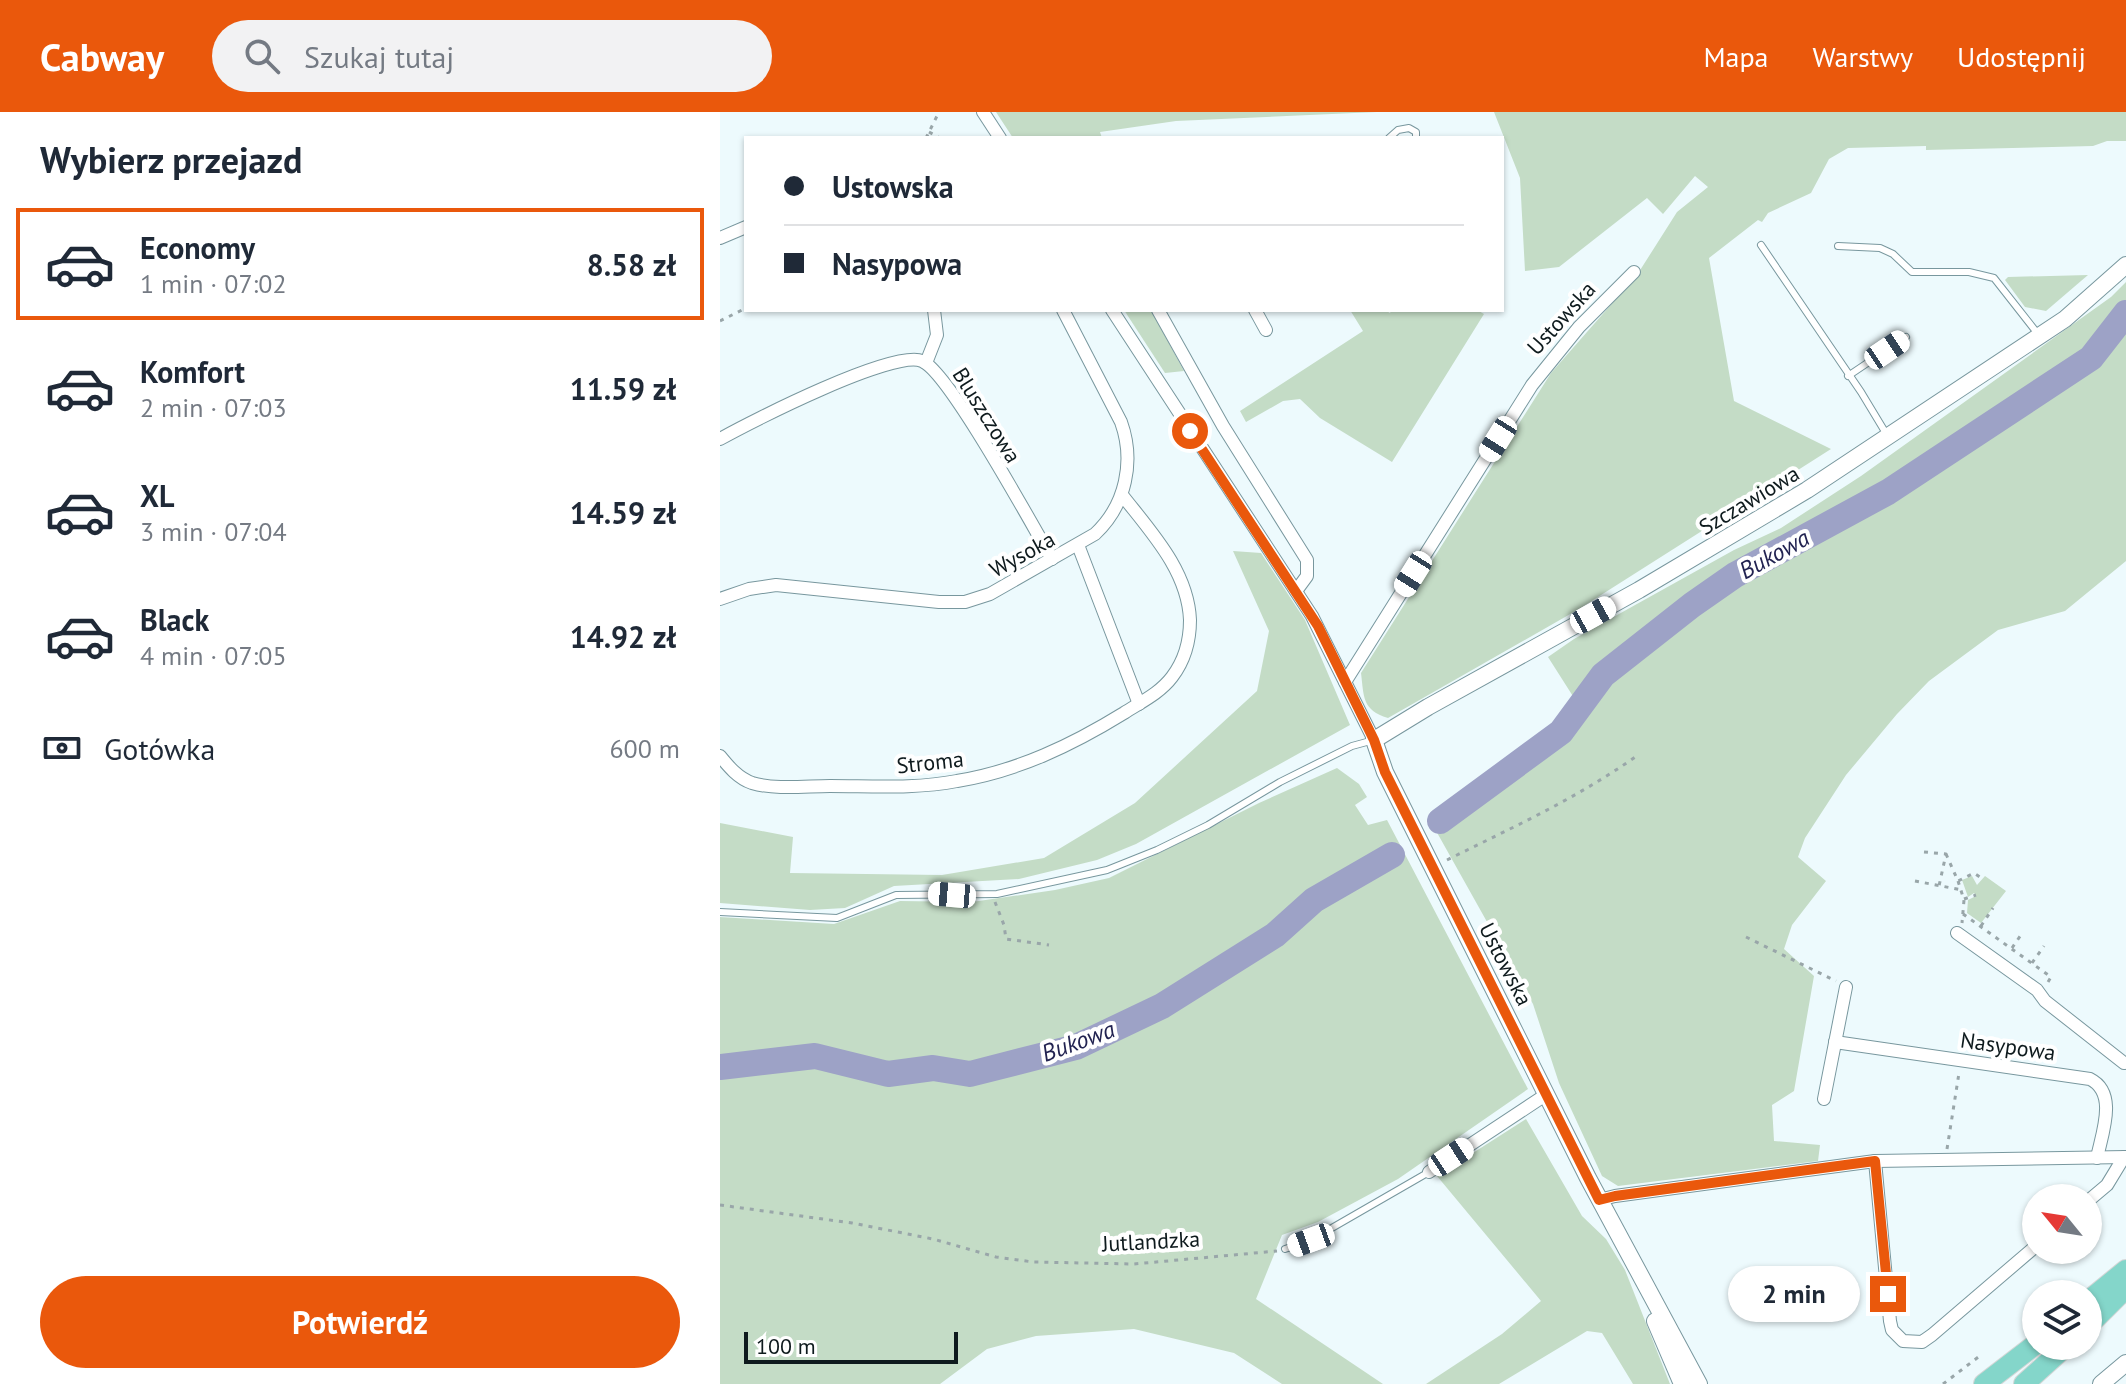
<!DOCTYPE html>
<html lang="pl">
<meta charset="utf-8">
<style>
:root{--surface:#fff;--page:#f2f2f3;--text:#1f2937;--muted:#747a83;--line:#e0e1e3;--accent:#ea580c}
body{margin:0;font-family:"PT Sans",sans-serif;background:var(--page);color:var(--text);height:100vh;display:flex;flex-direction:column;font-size:30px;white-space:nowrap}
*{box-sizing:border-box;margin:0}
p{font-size:26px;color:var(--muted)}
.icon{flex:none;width:44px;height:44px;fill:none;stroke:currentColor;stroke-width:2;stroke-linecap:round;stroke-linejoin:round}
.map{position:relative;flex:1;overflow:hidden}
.drawer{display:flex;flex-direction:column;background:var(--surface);width:720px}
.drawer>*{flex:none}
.hud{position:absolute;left:24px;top:24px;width:760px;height:176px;border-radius:0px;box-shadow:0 2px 6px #0004;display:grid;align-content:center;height:176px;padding:0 40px;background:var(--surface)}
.needle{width:52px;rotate:300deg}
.tools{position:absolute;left:1302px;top:1072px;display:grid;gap:16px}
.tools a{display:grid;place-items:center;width:80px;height:80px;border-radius:50%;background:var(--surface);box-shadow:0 2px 6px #0004;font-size:40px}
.scale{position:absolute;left:24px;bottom:20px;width:214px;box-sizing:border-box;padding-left:8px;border:4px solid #0e1a1d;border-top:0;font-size:22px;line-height:28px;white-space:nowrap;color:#0e1a1d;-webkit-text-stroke:6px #fff;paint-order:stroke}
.end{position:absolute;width:36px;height:36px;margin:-18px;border:10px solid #ea580c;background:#fff;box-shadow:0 0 0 4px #fff}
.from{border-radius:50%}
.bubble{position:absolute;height:56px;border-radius:28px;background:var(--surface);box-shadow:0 2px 6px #0004;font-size:26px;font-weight:600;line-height:56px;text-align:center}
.car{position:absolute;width:24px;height:48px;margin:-24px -12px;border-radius:10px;box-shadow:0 0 6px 2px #0007;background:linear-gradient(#fff 24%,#345 0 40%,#fff 0 76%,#345 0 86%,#fff 0)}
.hud b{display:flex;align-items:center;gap:28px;height:76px;font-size:30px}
.hud b+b{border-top:2px solid var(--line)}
.hud i{width:20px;height:20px;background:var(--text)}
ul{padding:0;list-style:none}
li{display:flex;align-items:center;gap:24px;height:112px;margin:0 16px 12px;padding:0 24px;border:4px solid transparent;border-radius:0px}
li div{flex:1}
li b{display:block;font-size:30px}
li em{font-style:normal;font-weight:600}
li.active{border-color:var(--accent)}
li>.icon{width:72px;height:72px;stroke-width:1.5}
h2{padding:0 40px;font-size:36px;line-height:96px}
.pay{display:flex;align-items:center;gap:20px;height:88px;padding:0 40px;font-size:30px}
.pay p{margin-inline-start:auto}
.action{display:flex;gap:16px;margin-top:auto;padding:16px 40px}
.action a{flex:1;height:92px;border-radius:48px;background:var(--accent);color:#fff;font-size:32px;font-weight:600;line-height:92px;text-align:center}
header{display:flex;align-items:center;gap:48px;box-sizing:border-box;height:112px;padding:0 40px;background:var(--accent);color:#fff}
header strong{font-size:38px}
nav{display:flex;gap:44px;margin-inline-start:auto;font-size:28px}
.search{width:560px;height:72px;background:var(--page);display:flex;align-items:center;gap:20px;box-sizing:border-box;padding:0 28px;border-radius:44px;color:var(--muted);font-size:30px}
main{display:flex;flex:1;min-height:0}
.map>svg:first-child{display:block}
.green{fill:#c4dcc6}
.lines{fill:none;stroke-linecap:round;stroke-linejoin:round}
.river{stroke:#9da2c6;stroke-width:26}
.service-casing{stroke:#78979e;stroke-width:8}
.minor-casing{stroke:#78979e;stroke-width:14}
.tertiary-casing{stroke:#78979e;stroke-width:18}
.primary-casing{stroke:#d4d6d6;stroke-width:22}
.path{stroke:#99a6a9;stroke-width:3;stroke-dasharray:4 6;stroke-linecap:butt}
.service{stroke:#fff;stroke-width:6}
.minor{stroke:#fff;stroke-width:12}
.tertiary{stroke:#fff;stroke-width:16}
.primary{stroke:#84d6ca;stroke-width:20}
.route{stroke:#ea580c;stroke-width:10}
.labels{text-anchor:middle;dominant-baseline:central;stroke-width:8;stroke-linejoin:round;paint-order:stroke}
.street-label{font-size:22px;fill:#0e1a1d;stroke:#fff}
.water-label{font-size:24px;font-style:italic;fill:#222351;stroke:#fff}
</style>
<header>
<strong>Cabway</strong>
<div class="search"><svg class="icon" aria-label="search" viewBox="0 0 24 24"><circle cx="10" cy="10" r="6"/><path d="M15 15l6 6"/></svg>Szukaj tutaj</div>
<nav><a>Mapa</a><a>Warstwy</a><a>Udostępnij</a></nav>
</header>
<main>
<section class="drawer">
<h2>Wybierz przejazd</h2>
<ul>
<li class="active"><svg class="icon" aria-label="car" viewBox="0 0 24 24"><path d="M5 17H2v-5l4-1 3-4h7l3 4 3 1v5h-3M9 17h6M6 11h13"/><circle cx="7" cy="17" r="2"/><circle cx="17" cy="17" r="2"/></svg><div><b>Economy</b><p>1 min · 07:02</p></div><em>8.58 zł</em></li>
<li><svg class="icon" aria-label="car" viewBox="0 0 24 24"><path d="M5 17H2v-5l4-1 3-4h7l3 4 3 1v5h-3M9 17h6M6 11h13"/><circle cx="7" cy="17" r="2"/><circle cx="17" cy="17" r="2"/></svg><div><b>Komfort</b><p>2 min · 07:03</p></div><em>11.59 zł</em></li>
<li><svg class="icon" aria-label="car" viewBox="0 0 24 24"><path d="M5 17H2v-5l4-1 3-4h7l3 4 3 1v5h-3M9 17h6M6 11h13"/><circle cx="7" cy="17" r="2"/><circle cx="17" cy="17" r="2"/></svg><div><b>XL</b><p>3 min · 07:04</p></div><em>14.59 zł</em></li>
<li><svg class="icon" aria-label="car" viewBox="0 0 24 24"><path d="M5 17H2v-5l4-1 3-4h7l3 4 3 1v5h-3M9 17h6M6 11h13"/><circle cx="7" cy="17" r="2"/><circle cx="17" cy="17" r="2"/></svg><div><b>Black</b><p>4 min · 07:05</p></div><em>14.92 zł</em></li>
</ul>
<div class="pay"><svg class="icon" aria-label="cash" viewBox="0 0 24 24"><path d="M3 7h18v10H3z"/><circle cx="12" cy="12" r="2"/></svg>Gotówka<p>600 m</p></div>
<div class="action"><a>Potwierdź</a></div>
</section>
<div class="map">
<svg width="1406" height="1272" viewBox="0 0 1406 1272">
<rect width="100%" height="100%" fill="#edfafd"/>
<g class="green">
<path d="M276 0H657L456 9 380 20 382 26H293Z"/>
<path d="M774 0H1406V29H1387L1373 34 1206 38V34L1128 36 1109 47 1091 81 1048 101 1042 110 1038 108 989 146 1014 289 1111 337 859 497 668 606C642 598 644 585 641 561L831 261 917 163 957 100 988 75 975 64 943 102 927 86 839 155 805 159 800 66Z"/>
<path d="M1368 163 1326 199 1305 195 1285 168 1288 165Z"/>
<path d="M1406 170V449L1345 499 1278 518 1209 569 1177 602 1126 663 1085 726 1078 745 1106 769 1072 813 1064 837 1094 864 1074 979 1052 993 1054 1029 1100 1033 1098 1049 898 1074 882 1064 839 971 813 892 715 717 843 624 863 600 828 545 854 527 1014 438 1061 416 1141 364 1391 185Z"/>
<path d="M404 198H431L464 259 445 261Z"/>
<path d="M630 198H668L669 201 675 198H757L764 202 672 350 600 306 580 287 563 289 526 310 520 299 643 219Z"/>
<path d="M513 439 541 441 585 508 630 613 416 732 377 748 299 767 174 774 125 796 90 798 0 791V711L73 725 70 761 222 763 324 746 415 691 537 579 549 519Z"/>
<path d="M617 656 639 672 647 685 635 693 648 713 667 708 808 977 678 1067 598 1110 562 1123 536 1187 663 1272H562L514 1241 414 1217 316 1224 267 1237 220 1272H0V805L114 812 180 789 252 790 335 778 389 766 539 691Z"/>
<path d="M1252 764 1257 773 1265 764 1286 779 1261 811 1247 801 1248 788 1256 784 1254 781 1248 785 1242 768Z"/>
<path d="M806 1007 862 1104 886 1127 905 1158 950 1272H913L882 1221 867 1219 779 1272H706L782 1222 821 1189 717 1064Z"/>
</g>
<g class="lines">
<g class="river">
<path d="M720 709 841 620 883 563 972 493 1015 463 1168 380 1371 246 1406 201"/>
<path d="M0 955 95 944 168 962 213 956 250 962 356 935 442 894 555 823 594 788 672 743"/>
</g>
<g class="service-casing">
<g id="service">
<path d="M669 26 678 18 689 16 696 20V26"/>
<path d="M1041 133 1141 280 1167 323"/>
<path d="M1118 134 1160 136 1173 142 1192 160H1249L1274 166 1318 222"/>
<path d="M1128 264 1186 225"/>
<path d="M0 800 117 806 176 783 277 782 387 758 437 738 488 713 560 670 632 634 654 628"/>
<path d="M565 1137 591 1128 709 1060"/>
</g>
</g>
<g class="minor-casing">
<g id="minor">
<path d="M263 0 280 26"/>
<path d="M0 126 26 115"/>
<path d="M392 198 592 504 654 628"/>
<path d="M438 198 503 314 587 448V464L576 479"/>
<path d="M535 198 546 218"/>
<path d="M206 251 217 223 214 198"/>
<path d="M0 327C32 309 174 237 202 249 229 260 312 413 332 447"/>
<path d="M358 433 419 592"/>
<path d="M0 487 29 477 56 473 219 490H245L270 482 375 422C406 393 415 349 401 310L343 198"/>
<path d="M625 570 812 273 859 215 914 160"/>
<path d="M0 644C9 655 18 666 32 671 56 678 86 674 110 674 153 674 196 677 237 669 298 659 352 633 404 601 421 590 440 581 452 565 465 548 470 528 470 508 468 459 431 420 402 383"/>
<path d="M1237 821 1317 878 1325 889 1404 951"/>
<path d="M1115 930 1370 967C1398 981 1382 1021 1377 1046"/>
<path d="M1104 987 1126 875"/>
<path d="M1155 1049 1170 1209 1172 1218 1183 1229 1202 1230 1212 1223 1316 1134"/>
<path d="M709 1060 827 982"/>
<path d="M879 1088 895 1084 1155 1049 1406 1045"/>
<path d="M1368 1089 1387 1073 1404 1045"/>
</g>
</g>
<g class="tertiary-casing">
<g id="tertiary">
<path d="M935 1209 962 1272"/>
<path d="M979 1272 868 1066 665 660 654 628 708 595 919 478 1087 378 1345 207 1406 153"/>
<path d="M1381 1272 1406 1251"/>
</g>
</g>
<g class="primary-casing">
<g id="primary">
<path d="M1368 1189 1406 1158"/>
<path d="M1368 1214 1406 1176"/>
<path d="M1264 1272 1316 1232"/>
<path d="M1304 1272 1346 1234"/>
</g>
</g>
<g class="path">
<path d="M209 20 220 26"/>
<path d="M206 26 219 0"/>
<path d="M0 209 26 196"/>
<path d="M1204 740 1226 742 1219 774"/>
<path d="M1226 742 1238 769 1254 761 1263 767"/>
<path d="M727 748C793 715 856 687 918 643"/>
<path d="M1195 769 1242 778"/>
<path d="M1238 769 1244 788 1242 811"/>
<path d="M1244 787 1256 783"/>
<path d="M275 790 284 813 286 827 329 833"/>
<path d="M1243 802 1331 865 1328 870"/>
<path d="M1261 814 1273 796"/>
<path d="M1026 825 1116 869"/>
<path d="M1292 836 1303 820"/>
<path d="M1312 851 1324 834"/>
<path d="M1227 1037 1239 961"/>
<path d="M0 1093 132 1111 213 1127 276 1145 313 1150 414 1152 557 1139"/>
<path d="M1223 1272 1261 1243"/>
</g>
<use href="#service" class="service"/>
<use href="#minor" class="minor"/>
<use href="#tertiary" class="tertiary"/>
<use href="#primary" class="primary"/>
</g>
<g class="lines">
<path class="route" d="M470 319 598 514 654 628 665 660 879 1088 895 1084 1155 1049 1168 1182"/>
</g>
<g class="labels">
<g class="street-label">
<text transform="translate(841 206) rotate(-48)">Ustowska</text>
<text transform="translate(267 303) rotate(58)">Bluszczowa</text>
<text transform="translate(1029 388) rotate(-31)">Szczawiowa</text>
<text transform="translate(302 442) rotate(-29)">Wysoka</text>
<text transform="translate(210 650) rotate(-6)">Stroma</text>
<text transform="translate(786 852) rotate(63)">Ustowska</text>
<text transform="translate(1288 934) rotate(8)">Nasypowa</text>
<text transform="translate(431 1129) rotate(-3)">Jutlandzka</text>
</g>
<g class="water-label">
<text transform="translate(1054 442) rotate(-29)">Bukowa</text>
<text transform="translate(358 929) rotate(-20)">Bukowa</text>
</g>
</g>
</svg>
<div class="tools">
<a><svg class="needle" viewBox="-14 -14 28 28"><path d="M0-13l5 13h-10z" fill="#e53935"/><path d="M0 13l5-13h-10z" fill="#747a83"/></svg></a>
<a><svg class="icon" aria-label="layers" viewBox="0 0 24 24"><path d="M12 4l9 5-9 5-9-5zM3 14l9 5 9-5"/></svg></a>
</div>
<div class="scale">100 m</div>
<i class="end from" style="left:470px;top:319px"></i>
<i class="end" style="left:1168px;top:1182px"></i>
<div class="bubble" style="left:1008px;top:1154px;width:132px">2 min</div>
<i class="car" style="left:1167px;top:238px;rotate:56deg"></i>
<i class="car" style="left:778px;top:327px;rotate:212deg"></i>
<i class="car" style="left:693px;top:462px;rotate:212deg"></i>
<i class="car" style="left:873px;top:503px;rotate:61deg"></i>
<i class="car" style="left:232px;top:783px;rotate:275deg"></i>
<i class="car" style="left:731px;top:1045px;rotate:57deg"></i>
<i class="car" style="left:591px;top:1128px;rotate:250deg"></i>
<div class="hud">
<b><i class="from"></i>Ustowska</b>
<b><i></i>Nasypowa</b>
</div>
</div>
</main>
